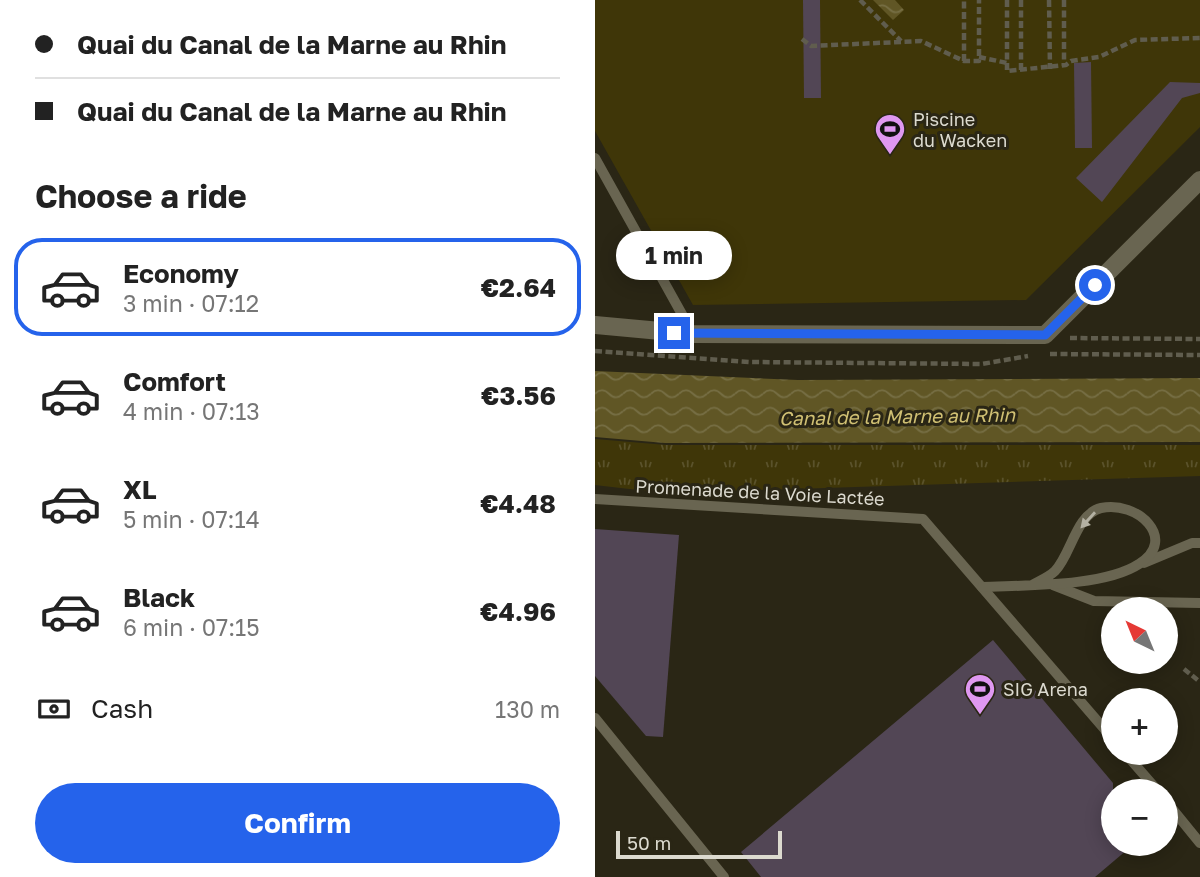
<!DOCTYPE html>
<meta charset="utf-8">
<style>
:root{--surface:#fff;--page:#f6f6f6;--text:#222;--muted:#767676;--line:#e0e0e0;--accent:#2563eb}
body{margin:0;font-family:"Golos Text",sans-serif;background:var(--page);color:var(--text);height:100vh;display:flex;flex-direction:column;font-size:26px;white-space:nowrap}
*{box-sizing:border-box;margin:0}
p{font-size:23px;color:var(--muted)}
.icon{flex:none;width:38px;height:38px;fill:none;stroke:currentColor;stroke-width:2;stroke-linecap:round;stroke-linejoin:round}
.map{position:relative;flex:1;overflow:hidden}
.side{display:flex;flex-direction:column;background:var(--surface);width:595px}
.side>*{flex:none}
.hud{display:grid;align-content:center;height:154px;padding:0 35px;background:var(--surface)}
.needle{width:46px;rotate:317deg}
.tools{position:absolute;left:506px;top:597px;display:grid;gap:14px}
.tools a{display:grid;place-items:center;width:77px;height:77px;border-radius:50%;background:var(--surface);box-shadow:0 4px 18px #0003;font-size:35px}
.scale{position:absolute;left:21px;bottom:18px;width:166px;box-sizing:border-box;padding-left:7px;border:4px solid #dcdacf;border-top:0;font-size:19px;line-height:24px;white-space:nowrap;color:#dcdacf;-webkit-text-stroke:5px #2a2615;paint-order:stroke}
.end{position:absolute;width:32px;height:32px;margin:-16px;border:9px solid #2563eb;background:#fff;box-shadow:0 0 0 4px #fff}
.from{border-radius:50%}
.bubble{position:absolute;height:49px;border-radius:24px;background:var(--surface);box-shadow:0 4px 18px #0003;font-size:23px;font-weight:700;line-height:49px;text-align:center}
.hud b{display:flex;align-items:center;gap:24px;height:66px;font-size:26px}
.hud b+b{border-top:2px solid var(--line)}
.hud i{width:18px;height:18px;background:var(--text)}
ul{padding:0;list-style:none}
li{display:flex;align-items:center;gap:21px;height:98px;margin:0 14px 10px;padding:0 21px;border:4px solid transparent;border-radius:28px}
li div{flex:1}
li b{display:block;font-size:26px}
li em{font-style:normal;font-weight:700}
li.selected{border-color:var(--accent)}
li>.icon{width:63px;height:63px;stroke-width:1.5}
h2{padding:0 35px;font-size:32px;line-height:84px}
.pay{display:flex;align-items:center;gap:18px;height:77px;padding:0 35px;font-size:26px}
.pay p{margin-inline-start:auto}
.primary-button{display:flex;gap:14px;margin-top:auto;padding:14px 35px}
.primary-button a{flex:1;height:80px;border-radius:42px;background:var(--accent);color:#fff;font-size:28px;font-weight:700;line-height:80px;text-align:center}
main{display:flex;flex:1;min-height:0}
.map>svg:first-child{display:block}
.grass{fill:url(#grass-tufts)}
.garden{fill:#3f3608}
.water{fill:url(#water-waves)}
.building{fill:#524655}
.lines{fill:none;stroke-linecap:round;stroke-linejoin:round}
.path{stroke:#605d4e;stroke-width:4.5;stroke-dasharray:7 3.5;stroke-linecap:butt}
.service{stroke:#696551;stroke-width:10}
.minor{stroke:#696551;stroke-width:18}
.oneway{fill:#b4b1a3}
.route{stroke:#2563eb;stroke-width:9}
.labels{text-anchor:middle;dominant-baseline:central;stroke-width:6;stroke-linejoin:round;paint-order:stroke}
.poi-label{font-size:18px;fill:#dcdacf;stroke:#2a2615;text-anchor:start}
.street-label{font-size:18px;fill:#dcdacf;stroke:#2a2615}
.water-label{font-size:19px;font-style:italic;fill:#d0c073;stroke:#2a2615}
</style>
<main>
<section class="side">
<div class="hud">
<b><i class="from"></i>Quai du Canal de la Marne au Rhin</b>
<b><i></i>Quai du Canal de la Marne au Rhin</b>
</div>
<h2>Choose a ride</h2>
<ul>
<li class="selected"><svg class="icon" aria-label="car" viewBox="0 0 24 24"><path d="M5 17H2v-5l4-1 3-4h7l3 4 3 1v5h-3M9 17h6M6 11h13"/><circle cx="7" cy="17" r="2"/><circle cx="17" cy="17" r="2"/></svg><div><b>Economy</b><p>3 min · 07:12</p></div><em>€2.64</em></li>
<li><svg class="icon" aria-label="car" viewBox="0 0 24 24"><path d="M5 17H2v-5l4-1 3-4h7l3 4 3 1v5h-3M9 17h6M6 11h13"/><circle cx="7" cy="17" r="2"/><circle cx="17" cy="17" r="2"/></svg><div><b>Comfort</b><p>4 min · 07:13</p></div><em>€3.56</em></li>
<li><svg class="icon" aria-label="car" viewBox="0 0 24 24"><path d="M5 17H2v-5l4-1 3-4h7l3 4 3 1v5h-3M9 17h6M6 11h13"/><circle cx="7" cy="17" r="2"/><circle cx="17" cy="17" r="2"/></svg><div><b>XL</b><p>5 min · 07:14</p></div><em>€4.48</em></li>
<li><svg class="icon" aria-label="car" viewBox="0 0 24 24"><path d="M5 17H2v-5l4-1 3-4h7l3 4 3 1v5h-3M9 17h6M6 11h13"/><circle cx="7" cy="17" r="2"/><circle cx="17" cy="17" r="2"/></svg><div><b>Black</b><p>6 min · 07:15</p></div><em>€4.96</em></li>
</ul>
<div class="pay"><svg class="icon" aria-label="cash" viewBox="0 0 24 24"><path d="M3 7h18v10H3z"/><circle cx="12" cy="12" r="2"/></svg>Cash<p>130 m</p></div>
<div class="primary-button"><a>Confirm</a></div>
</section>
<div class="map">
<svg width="605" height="877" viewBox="0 0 605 877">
<defs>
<pattern id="grass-tufts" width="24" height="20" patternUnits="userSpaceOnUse" patternTransform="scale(1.75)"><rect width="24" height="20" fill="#3f3608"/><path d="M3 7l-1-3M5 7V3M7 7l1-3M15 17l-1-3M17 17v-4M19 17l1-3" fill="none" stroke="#5a522b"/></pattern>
<pattern id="water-waves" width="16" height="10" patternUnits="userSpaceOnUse" patternTransform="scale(1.75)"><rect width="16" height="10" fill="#605625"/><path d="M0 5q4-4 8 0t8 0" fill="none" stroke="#766e44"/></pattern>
</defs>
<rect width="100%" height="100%" fill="#2a2615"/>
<path class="grass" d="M0 439 71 445H605V476L69 493 0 485Z"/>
<path class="garden" d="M0 0H605V127L431 300 98 305 0 131Z"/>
<g class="water">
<path d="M278 0H300L309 10 298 20Z"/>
<path d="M0 371 203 380 605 378V442L70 443 0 437Z"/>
</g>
<g class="building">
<path d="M208 0H225L226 98H209Z"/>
<path d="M496 62 497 148H480L479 63Z"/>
<path d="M575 82 605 83V93L587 98 507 202 481 178Z"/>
<path d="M0 529 84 535 68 737 51 736 0 676Z"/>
<path d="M398 640 518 783V844H539L500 877H166L146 852Z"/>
</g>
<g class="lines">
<g class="path">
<path d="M265 0 306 41"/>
<path d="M412 0V71L471 65 476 61 504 57 540 40 605 38"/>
<path d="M426 0V71"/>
<path d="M454 0 455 69"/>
<path d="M469 0V66"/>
<path d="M207 39 216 46 326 41 369 61H384V0"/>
<path d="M384 57 412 63"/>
<path d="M369 61V0"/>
<path d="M475 338 605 339"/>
<path d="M0 351 155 362 387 364 433 356"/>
<path d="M455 354 605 355"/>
<path d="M589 669 605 682"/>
</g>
<g class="service">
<path d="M0 158 98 334"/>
<path d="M0 499 328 519 518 739"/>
<path d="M549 563 597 543H605"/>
<path d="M458 585 499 601 605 603"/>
<path d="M387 587C429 585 509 587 544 564 584 539 542 500 506 508 481 514 476 555 460 571 454 577 444 581 437 585"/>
<path d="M0 718 129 877"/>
<path d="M529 752 563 791"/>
<path d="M570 800 605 843"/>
</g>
<path class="minor" d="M0 325 98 334 450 335 605 180"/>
</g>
<defs><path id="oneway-solid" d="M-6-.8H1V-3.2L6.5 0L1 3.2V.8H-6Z" transform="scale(1.75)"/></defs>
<use class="oneway" href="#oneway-solid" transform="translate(493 520) rotate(132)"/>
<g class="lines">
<path class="route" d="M79 333 450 335 500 285"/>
</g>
<defs>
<g id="stadium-pin" transform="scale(1.575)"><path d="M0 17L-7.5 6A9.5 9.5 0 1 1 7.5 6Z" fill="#df98f1" stroke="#2a2615"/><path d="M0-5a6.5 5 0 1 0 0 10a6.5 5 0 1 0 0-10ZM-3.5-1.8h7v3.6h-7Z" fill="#111"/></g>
</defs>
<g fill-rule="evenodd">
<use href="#stadium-pin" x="295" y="129"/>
<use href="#stadium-pin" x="385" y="689"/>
</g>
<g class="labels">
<g class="poi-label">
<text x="318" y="119">Piscine<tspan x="318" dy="21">du Wacken</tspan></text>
<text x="408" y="689">SIG Arena</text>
</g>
<g class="street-label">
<text transform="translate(165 492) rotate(3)">Promenade de la Voie Lactée</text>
</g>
<g class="water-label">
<text transform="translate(302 416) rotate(-1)">Canal de la Marne au Rhin</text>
</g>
</g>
</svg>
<div class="tools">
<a><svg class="needle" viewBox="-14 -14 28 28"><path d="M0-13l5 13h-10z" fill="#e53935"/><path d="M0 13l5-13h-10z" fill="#767676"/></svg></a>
<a>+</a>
<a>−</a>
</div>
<div class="scale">50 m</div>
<i class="end from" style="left:500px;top:285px"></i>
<i class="end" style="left:79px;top:333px"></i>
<div class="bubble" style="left:21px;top:231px;width:116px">1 min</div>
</div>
</main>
